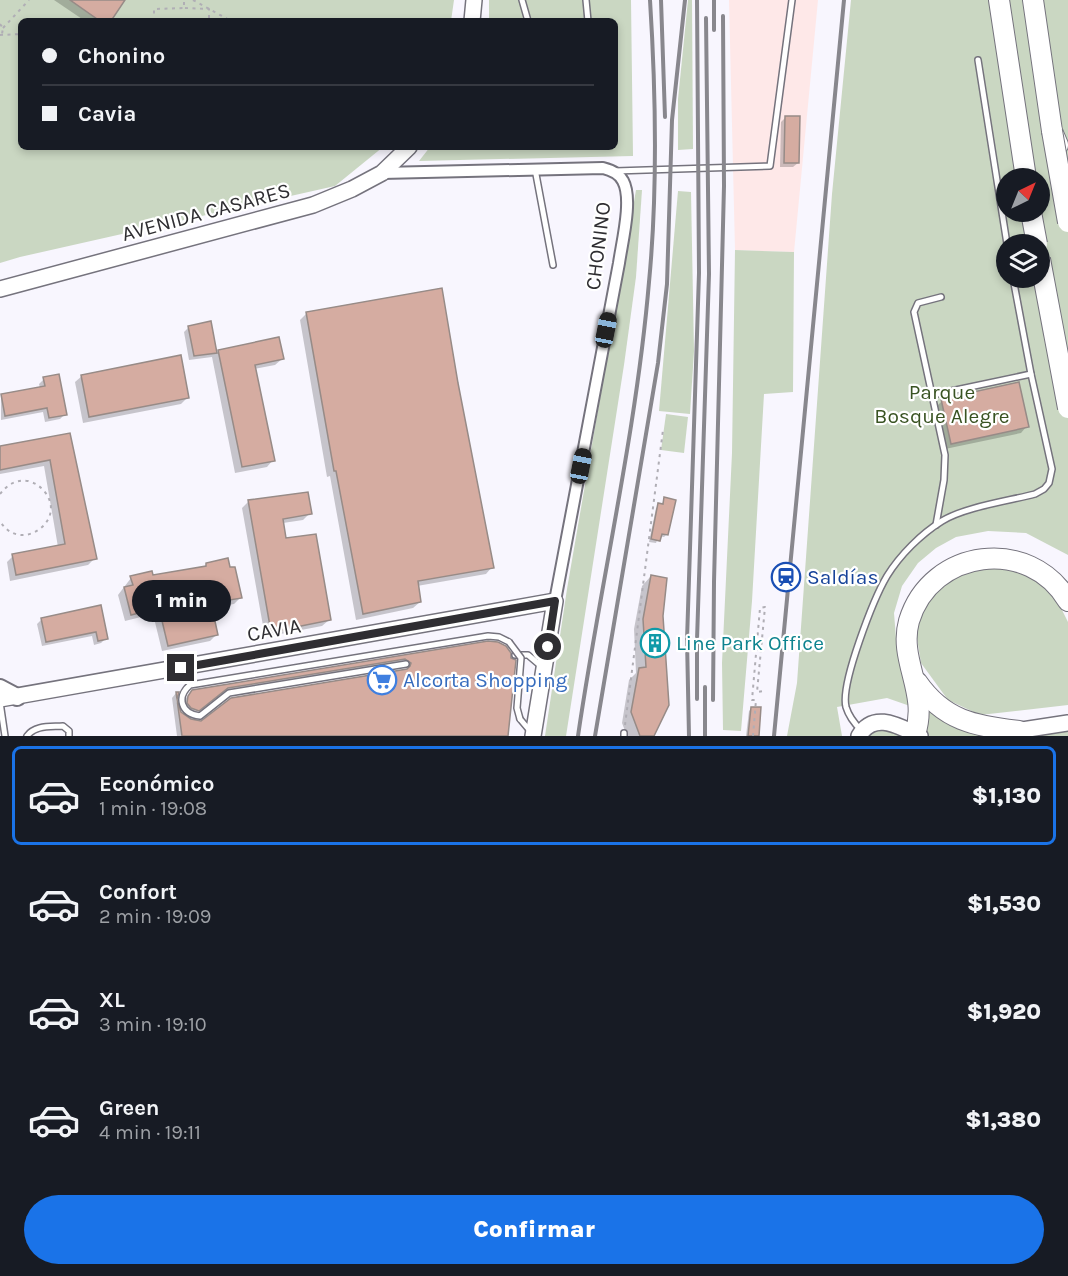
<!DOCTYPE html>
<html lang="es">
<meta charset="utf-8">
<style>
:root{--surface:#171b24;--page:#20242c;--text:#f1f3f6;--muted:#9ea1a6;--line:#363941;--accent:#1a73e8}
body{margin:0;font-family:Karla,sans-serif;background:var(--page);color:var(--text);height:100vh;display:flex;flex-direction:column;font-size:22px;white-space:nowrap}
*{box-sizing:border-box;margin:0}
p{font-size:20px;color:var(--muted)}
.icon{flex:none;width:33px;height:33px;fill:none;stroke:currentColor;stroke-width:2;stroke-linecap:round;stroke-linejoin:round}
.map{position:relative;height:736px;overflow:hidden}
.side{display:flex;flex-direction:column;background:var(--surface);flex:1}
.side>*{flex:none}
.top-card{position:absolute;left:18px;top:18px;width:600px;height:132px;border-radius:9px;box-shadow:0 3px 9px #0003;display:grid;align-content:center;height:132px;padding:0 24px;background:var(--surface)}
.needle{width:39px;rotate:43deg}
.buttons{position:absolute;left:996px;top:168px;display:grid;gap:12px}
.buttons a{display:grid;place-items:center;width:54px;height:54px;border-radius:50%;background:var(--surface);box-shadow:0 3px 9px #0003;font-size:30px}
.end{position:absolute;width:27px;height:27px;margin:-14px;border:8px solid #2f2e32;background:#fff;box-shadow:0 0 0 3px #fff}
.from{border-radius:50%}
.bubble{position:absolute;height:42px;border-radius:21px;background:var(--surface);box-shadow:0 3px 9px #0003;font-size:20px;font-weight:800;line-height:42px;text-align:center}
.car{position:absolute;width:18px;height:36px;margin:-18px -9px;border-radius:8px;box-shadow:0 0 4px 2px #0007;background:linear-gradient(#222 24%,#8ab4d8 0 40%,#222 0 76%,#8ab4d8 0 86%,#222 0)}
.top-card b{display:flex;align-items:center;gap:21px;height:57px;font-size:22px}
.top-card b+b{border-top:2px solid var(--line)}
.top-card i{width:15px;height:15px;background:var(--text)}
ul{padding:10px 0 0;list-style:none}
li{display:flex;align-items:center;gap:18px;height:99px;margin:0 12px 9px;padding:0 12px;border:3px solid transparent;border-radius:9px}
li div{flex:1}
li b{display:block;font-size:22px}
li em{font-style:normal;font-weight:800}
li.on{border-color:var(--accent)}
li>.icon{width:54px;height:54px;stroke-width:1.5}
.button{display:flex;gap:12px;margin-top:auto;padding:12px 24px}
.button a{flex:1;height:69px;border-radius:36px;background:var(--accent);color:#fff;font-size:24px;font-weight:800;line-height:69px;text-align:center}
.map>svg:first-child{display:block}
.industrial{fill:#fee8e8}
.green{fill:#cad7c2;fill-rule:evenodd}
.shadow{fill:#0003}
.building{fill:#d5aca1;stroke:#978b87;stroke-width:1.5}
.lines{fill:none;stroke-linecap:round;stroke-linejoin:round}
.lane-casing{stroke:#75737d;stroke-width:8}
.street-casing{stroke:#75737d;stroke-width:14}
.secondary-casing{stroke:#75737d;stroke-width:18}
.primary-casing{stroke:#75737d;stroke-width:20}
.highway-casing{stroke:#75737d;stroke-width:22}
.path{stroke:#b0aeb5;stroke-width:2;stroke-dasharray:3 4.5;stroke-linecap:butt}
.lane{stroke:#fff;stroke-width:5}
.street{stroke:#fff;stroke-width:10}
.secondary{stroke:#fff;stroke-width:15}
.primary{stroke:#fff;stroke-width:16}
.highway{stroke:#fff;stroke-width:20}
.rail{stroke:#88878d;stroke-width:4}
.lane-bridge-casing{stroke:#75737d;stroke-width:8;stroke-linecap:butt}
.highway-bridge-casing{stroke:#75737d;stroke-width:22;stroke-linecap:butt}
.lane-bridge{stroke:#fff;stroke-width:5}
.highway-bridge{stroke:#fff;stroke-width:20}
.route{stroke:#2f2e32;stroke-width:8}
.labels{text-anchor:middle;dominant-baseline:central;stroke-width:4.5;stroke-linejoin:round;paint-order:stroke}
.street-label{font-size:21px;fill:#2f2e32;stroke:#fff}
.park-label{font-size:21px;fill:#395322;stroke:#fff}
.transit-label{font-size:21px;fill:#164399;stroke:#fff;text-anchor:start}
.culture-label{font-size:21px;fill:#0d838f;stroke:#fff;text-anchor:start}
.shop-label{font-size:21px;fill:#366cbe;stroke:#fff;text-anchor:start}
</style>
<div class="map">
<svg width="1068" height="736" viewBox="0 0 1068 736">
<rect width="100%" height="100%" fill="#f8f6fe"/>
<path class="industrial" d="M729 0H818L794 252 735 250Z"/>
<g class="green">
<path d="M0 0H454L451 21H21V147H383L335 186 20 257 0 263Z"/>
<path d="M489 0H631L633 156 419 161 430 147H615V21H489Z"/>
<path d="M688 0H692L693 149 678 150V99Z"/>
<path d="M851 0H1068V555L1026 533 988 531 956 537 936 548 918 563 902 586 894 613 896 638 910 706 887 698 837 707 842 736H787L797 683 832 194ZM1006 178H1040V212H1006ZM1006 244H1040V278H1006Z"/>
<path d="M636 190H642L636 277 624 365 566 736H545L567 589Z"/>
<path d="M678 191 691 192 694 351 690 414 659 411Z"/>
<path d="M735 250 794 252 793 392 764 394 752 601 741 731 723 730 722 663 732 453Z"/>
<path d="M666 414 688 417 684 453 661 450Z"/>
<path d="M1009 566 1036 579 1057 600 1068 622V705L980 715 948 700 921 663 915 626 925 598 965 570Z"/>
<path d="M919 703 964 721 1068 723V736H859L866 727 914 733Z"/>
</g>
<g class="shadow">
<path d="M54 0H123L109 21H85Z"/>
<path d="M786 117 798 163 793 167H780L781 122Z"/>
<path d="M307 313 457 383 492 567 486 574 417 586 420 602 413 608 356 620 330 476 327 477 300 320Z"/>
<path d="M210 323 216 354 218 351 282 359 275 365 254 369 273 460 267 467 235 473 212 357 189 360 184 332 189 327Z"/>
<path d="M82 376 188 397 181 404 83 423 75 382Z"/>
<path d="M44 379 65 414 60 419 45 422 43 412 1 420V395L40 388 39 384Z"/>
<path d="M942 401 1027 426 1021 433 945 449 936 407Z"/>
<path d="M69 435 95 558 88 565 10 581 7 562 13 556 58 547 44 466 0 474V448Z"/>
<path d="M665 499 667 534 664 537 659 536 656 543 649 542 656 508 661 505Z"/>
<path d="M249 501 310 513 303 520 283 523 285 539 329 620 322 626 265 637 242 508Z"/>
<path d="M207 564 241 597 234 604 210 608 216 635 210 641 162 651 153 614 125 621 118 595 131 578 152 577 202 568Z"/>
<path d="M651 576 652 736H627L622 723 629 680 636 673 634 629 642 586Z"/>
<path d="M100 607 106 638 101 643 94 645 92 636 42 646 37 624 42 619Z"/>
<path d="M497 643 505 736H177L172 698 176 693V700L180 713 191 720 201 722 407 670 405 665 400 663 222 692 193 715 183 705 185 699 193 691Z"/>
<path d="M752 708 757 736H746L749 711Z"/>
</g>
<g class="building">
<path d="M70 0H125L111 21H100Z"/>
<path d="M785 116H800L799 163H784Z"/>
<path d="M442 288 458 383 494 568 418 581 421 602 363 614 336 471H334L306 312Z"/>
<path d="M211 321 217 353 194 356 188 326Z"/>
<path d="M279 337 284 359 255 365 275 461 242 467 218 350Z"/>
<path d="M181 355 189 398 89 417 81 375Z"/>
<path d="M59 374 67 415 49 418 47 408 5 416 1 394 45 386 43 377Z"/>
<path d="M1019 382 1029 427 951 444 941 399Z"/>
<path d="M70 433 97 559 16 575 12 554 65 544 50 460 0 470V446Z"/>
<path d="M308 492 312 514 283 519 286 538 316 534 331 620 271 632 248 500Z"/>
<path d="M664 497 676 500 668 535 662 534 660 541 651 539 658 503 663 504Z"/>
<path d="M228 558 230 567H235L242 598 211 603 218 635 168 646 159 608 131 615 124 587 133 585 130 576 152 571 153 575 206 566V563Z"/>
<path d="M651 575 667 578 663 616 669 705 654 736H640L631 712 639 668 646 667 643 619Z"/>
<path d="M101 605 108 639 98 641 96 632 46 642 41 618Z"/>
<path d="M488 641 498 642 506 646 511 653V658L516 660 508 736H182L176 692H179L177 700 181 712 191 719 201 721 231 698 407 669 410 666 411 663 405 659 228 688 199 711 191 708 187 703 188 696 192 690Z"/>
<path d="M751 707H761L759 736H748Z"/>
</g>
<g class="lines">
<g class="lane-casing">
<g id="lane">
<path d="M522 0 528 21"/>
<path d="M586 0 588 21"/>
<path d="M978 60 1007 244"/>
<path d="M535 169 553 265"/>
<path d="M615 171 770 166 792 0"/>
<path d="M932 395 1031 374"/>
<path d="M936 525 944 480 945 455 914 312 918 303 941 297"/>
<path d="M515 655H528L541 666"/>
<path d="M406 664 229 693 200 716C181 714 176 697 190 685L488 636 499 637 509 642"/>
<path d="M0 702 5 736"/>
<path d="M520 719 531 732"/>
<path d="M861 730C854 723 849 717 846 707 840 684 874 598 887 576 900 555 921 534 942 521 965 507 1008 501 1035 494L1044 489 1049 483 1052 469 1031 374 1013 278"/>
<path d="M27 736C35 725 50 727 63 726L69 731V736"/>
<path d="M624 736V733"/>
</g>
</g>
<g class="street-casing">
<path id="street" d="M382 173 603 168C611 170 619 173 623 181 633 199 622 242 619 263L555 601"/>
</g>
<g class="secondary-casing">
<g id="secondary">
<path d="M472 21 474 0"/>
<path d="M0 289 313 205 352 189 382 173 409 147"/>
<path d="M0 699 555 601 533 736"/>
<path d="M1009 732 1068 723"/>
<path d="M859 736C874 710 900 727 920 736"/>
</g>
</g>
<g class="primary-casing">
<path id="primary" d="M0 688 17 697"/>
</g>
<g class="highway-casing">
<g id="highway">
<path d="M999 0 1026 178"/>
<path d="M1033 0 1052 131 1058 145"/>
<path d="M917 682C944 721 975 726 1019 731"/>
<path d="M915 734C929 693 898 660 909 621 931 548 1030 536 1068 601"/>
</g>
</g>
<g class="path">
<path d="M193 0 231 21"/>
<path d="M185 8 209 9V21"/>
<path d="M154 21V9L184 8V0"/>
<path d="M0 24 3 28 2 34"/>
<path d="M3 28 29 0"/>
<path d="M0 35 21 34"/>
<path d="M128 149 149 147"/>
<path d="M0 494C7 485 16 479 28 481 35 483 40 486 44 491 69 520 20 555 0 521"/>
<path d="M625 725 663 430"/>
<path d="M753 736 756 700H752L760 608 765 607 757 692 763 691"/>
</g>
<use href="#lane" class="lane"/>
<use href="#street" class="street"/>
<use href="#secondary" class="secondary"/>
<use href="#primary" class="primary"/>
<use href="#highway" class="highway"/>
<g class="rail">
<path d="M661 0 665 117"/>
<path d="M714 0V30"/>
<path d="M705 687V736"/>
<path d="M697 699V640L709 274 706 18"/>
<path d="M713 700 714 582 724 186 723 16"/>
<path d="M578 736C600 585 636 435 649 282 658 188 656 94 650 0"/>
<path d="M595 736 658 363 667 284 672 120 685 0"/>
<path d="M689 736 687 640 699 273 697 0"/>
<path d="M774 736 844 0"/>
</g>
<g class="lane-bridge-casing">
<path id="lane-bridge" d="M509 642 521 658 517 708 520 719"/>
</g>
<g class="highway-bridge-casing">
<g id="highway-bridge">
<path d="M1052 131 1068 222"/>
<path d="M1031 212 1037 244"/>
<path d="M1040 259 1068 408"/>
</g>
</g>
<use href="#lane-bridge" class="lane-bridge"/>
<use href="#highway-bridge" class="highway-bridge"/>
</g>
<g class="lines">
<path class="route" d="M181 668 555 601 548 647"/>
</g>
<defs>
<g id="station-ring" transform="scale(1.5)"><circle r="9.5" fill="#fff" stroke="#1a4fb4" stroke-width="1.5"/><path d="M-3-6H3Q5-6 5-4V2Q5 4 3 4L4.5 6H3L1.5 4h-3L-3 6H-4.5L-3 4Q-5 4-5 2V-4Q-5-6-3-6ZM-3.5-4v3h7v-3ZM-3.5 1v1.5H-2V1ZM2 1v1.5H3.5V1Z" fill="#1a4fb4"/></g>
<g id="building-ring" transform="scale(1.5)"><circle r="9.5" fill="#fff" stroke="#0f9aa8" stroke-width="1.5"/><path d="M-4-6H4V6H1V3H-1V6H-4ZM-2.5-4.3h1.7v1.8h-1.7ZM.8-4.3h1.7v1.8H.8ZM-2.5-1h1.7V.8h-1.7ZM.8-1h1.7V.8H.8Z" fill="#0f9aa8"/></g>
<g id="supermarket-ring" transform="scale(1.5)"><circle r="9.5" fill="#fff" stroke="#3f7fe0" stroke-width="1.5"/><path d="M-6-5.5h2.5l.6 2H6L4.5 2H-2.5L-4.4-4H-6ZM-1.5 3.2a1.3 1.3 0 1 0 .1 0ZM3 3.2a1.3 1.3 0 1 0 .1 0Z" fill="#3f7fe0"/></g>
</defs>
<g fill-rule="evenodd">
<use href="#station-ring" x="786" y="577"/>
<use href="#building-ring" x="655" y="643"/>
<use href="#supermarket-ring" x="382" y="680"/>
</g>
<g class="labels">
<g class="street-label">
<text transform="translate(206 212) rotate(-15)">AVENIDA CASARES</text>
<text transform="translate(598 246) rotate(-83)">CHONINO</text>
<text transform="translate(274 630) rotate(-10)">CAVIA</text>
</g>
<g class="park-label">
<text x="942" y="392">Parque<tspan x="942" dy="24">Bosque Alegre</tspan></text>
</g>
<g class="transit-label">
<text x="807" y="577">Saldías</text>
</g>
<g class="culture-label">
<text x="676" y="643">Line Park Office</text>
</g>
<g class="shop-label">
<text x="403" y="680">Alcorta Shopping</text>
</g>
</g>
</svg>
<div class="buttons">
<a><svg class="needle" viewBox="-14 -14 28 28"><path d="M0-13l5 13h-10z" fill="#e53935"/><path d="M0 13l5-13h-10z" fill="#9ea1a6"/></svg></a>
<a><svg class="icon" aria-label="layers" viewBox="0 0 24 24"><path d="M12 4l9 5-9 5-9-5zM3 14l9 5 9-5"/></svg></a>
</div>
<i class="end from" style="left:548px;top:647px"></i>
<i class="end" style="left:181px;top:668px"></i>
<div class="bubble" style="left:132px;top:580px;width:99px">1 min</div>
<i class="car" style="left:606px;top:330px;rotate:11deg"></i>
<i class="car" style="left:581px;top:466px;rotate:11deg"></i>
<div class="top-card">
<b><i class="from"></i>Chonino</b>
<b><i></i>Cavia</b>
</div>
</div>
<section class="side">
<ul>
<li class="on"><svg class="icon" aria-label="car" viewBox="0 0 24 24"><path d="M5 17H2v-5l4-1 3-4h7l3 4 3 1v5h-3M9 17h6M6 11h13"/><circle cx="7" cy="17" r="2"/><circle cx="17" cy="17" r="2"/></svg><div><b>Económico</b><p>1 min · 19:08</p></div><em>$1,130</em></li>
<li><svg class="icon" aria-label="car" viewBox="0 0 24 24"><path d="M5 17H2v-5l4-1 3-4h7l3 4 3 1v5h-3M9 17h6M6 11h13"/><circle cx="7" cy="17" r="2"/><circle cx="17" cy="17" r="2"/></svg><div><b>Confort</b><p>2 min · 19:09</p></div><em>$1,530</em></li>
<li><svg class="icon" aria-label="car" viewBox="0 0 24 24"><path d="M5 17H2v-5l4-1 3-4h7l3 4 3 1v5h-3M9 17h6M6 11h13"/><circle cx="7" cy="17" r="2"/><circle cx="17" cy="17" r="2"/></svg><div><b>XL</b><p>3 min · 19:10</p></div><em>$1,920</em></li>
<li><svg class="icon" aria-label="car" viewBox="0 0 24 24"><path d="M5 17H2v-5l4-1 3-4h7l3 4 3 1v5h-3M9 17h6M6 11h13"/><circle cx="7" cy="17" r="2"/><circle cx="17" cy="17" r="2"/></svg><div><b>Green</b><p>4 min · 19:11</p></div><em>$1,380</em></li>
</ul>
<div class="button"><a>Confirmar</a></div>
</section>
